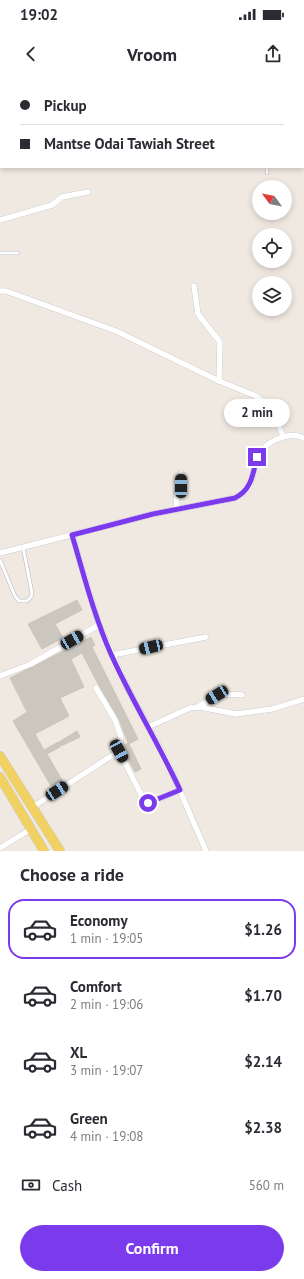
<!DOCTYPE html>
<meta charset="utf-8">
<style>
:root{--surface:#fff;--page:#f7f7f7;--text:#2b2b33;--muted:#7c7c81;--line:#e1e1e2;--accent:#7c3aed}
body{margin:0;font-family:"PT Sans",sans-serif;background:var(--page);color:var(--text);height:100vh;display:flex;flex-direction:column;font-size:15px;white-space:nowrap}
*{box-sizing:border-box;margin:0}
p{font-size:13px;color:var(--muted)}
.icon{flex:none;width:22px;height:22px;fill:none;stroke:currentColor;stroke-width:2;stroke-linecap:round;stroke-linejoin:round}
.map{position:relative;height:771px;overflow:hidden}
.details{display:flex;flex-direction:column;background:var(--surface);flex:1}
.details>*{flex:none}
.hud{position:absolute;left:0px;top:0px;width:304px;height:88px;box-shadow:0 2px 6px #0003;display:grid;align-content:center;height:88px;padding:0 20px;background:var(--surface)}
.needle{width:26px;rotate:303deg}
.buttons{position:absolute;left:252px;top:100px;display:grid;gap:8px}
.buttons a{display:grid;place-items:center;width:40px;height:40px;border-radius:50%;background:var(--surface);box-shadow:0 2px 6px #0003;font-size:20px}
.end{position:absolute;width:18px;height:18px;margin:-9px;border:5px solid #7c3aed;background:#fff;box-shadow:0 0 0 2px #fff}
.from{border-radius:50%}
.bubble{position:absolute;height:28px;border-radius:14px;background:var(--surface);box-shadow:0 2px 6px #0003;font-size:13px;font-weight:800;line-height:28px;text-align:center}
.car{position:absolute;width:12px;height:24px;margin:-12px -6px;border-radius:5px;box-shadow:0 0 3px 1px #0007;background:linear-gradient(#222 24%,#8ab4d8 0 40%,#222 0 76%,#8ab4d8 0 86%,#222 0)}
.hud b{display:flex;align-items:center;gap:14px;height:38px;font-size:15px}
.hud b+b{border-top:1px solid var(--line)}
.hud i{width:10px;height:10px;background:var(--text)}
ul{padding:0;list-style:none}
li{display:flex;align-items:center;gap:12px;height:60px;margin:0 8px 6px;padding:0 12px;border:2px solid transparent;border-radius:16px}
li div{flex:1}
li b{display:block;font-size:15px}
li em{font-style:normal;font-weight:800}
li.on{border-color:var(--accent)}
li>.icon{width:36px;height:36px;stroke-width:1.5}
h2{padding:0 20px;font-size:18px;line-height:48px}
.pay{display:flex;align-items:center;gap:10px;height:44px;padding:0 20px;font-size:15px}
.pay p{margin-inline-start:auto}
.primary-button{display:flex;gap:8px;margin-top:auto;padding:8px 20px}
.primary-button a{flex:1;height:46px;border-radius:24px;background:var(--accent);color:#fff;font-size:16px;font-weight:800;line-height:46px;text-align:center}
.status{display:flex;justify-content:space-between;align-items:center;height:28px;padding:0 20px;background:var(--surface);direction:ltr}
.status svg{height:11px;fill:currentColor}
header{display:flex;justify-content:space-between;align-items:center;height:52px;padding:0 20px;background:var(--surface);font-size:18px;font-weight:800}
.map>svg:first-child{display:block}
.building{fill:#cbc7bf;stroke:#cbc5ba}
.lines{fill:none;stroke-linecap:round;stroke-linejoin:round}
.lane-casing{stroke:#b4b7c1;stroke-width:4}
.street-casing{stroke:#b4b7c1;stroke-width:6}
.primary-casing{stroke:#c9c9c9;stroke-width:10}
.lane{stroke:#fff;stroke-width:3}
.street{stroke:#fff;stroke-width:5.5}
.primary{stroke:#f2d163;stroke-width:9}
.route{stroke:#7c3aed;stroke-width:5}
</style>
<div class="status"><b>19:02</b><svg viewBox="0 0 49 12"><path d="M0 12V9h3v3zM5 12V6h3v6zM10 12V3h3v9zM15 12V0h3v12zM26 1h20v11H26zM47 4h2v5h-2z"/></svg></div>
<header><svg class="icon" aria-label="back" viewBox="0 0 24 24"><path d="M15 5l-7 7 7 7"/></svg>Vroom<svg class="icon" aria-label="share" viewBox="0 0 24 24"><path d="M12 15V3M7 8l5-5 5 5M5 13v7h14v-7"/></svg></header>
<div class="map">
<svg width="304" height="771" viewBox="0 0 304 771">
<rect width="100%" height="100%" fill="#efe9e1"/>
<g class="building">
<path d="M77 520 82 530 55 544 63 558 42 569 28 544Z"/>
<path d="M91 557 95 565 92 567 138 659 129 664 141 689 135 692 123 670 124 665 128 663 119 639 98 604 82 573 71 579 84 607 60 618 69 636 35 654 44 670 58 662 60 667 47 674 62 700 51 706 13 641 27 632 10 598Z"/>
<path d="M77 651 80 657 61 666 59 662Z"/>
</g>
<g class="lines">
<g class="lane-casing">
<g id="lane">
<path d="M267 87V93"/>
<path d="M0 173H18"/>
<path d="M0 480 15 516 19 521H27L31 517 32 513 23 467"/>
</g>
</g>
<g class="street-casing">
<g id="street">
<path d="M127 0 129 1"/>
<path d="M97 1 101 0"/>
<path d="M0 24H1"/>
<path d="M303 71H304"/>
<path d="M0 140 52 125 62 117 88 112"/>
<path d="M194 206 198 234 220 262 219 301"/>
<path d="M0 211H6L116 251 219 301 256 316 266 324 274 334 283 356"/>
<path d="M177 429 176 415 181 406V393"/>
<path d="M72 455 99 545 127 607 168 683 206 771"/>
<path d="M0 473 153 434 235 418C257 408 250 393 258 376 265 361 289 351 304 358"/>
<path d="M112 575 206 557"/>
<path d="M0 596 31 584 99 545"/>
<path d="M96 608 115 640 121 657 119 671 143 718 149 723 152 722 180 710"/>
<path d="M197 627C215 618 221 612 242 615"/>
<path d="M148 647 190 628 200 627 236 634 272 629 304 619"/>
<path d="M31 728 119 671"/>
<path d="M0 768 31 749"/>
</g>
</g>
<g class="primary-casing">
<g id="primary">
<path d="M0 676 60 771"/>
<path d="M0 697 44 771"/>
</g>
</g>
<use href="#lane" class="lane"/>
<use href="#street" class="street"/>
<use href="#primary" class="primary"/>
</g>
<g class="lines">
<path class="route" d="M148 723 180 710C159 664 132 621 111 574 94 536 84 495 72 455L153 434 235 418C252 410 253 393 257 377"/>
</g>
</svg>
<div class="buttons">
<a><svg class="needle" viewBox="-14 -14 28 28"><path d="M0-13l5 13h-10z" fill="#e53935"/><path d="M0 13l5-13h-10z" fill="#7c7c81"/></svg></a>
<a><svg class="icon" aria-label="locate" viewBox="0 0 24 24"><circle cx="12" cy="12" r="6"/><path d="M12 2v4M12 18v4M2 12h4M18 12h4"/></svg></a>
<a><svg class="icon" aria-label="layers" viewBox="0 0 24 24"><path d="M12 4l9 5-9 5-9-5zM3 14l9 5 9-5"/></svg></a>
</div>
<i class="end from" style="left:148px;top:723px"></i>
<i class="end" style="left:257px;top:377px"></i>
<div class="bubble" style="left:224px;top:319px;width:66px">2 min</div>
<i class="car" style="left:181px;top:406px;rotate:0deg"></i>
<i class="car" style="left:72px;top:560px;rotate:60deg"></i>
<i class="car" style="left:151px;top:567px;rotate:257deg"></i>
<i class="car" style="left:217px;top:615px;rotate:238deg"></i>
<i class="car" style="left:119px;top:671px;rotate:152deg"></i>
<i class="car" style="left:57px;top:711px;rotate:57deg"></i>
<div class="hud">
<b><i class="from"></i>Pickup</b>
<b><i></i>Mantse Odai Tawiah Street</b>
</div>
</div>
<section class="details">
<h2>Choose a ride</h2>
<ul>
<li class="on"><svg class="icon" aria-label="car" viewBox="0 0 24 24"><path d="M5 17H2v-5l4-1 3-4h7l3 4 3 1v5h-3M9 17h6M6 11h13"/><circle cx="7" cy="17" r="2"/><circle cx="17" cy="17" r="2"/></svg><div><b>Economy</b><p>1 min · 19:05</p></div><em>$1.26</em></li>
<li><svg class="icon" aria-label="car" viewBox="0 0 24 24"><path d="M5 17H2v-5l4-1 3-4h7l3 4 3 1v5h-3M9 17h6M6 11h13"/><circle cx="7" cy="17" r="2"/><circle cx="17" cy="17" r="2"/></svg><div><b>Comfort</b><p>2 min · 19:06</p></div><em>$1.70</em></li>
<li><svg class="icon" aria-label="car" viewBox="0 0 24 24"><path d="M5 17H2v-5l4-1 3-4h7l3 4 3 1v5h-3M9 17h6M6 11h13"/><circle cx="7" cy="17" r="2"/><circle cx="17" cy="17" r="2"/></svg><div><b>XL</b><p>3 min · 19:07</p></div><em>$2.14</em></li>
<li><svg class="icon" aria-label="car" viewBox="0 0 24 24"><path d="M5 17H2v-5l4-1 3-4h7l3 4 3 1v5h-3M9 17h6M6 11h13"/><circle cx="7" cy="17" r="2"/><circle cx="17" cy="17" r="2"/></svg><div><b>Green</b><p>4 min · 19:08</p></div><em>$2.38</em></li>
</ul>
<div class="pay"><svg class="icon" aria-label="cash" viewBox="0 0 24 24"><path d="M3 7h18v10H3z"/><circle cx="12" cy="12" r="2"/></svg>Cash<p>560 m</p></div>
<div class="primary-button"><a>Confirm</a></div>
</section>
